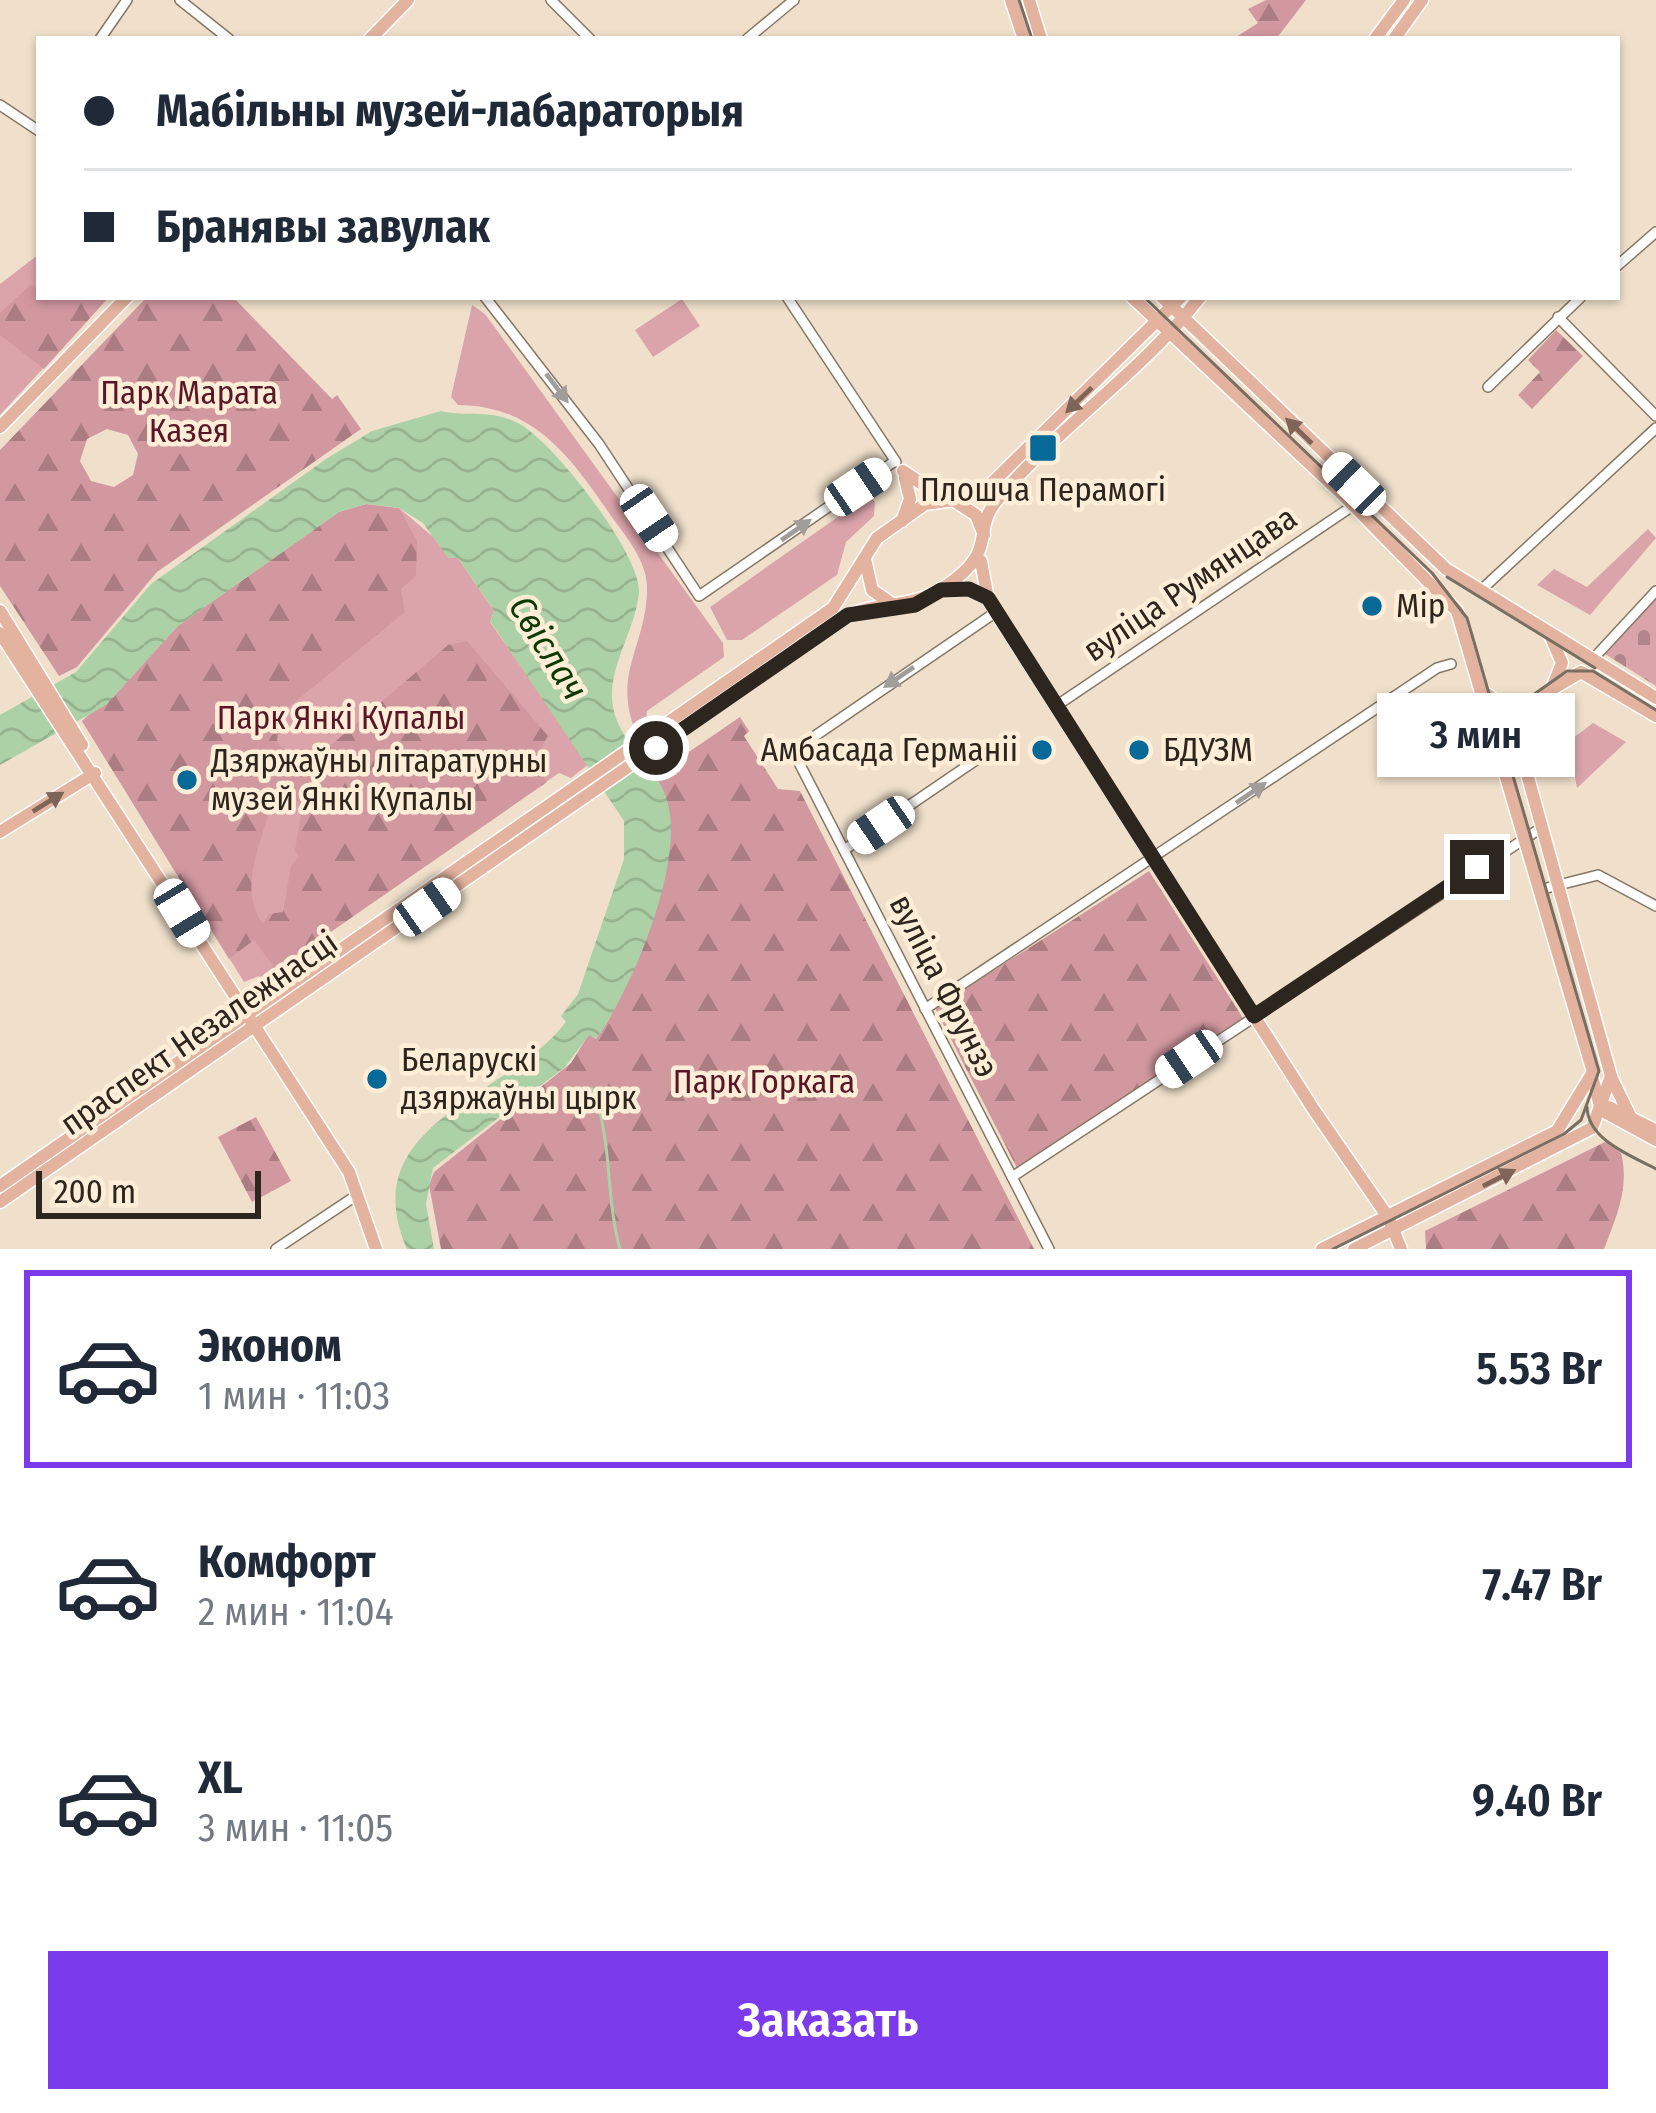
<!DOCTYPE html>
<html lang="ru">
<meta charset="utf-8">
<style>
:root{--surface:#fff;--page:#f6f6f7;--text:#1f2937;--muted:#747a83;--line:#e0e1e3;--accent:#7c3aed}
body{margin:0;font-family:"Fira Sans Condensed",sans-serif;background:var(--page);color:var(--text);height:100vh;display:flex;flex-direction:column;font-size:45px;white-space:nowrap}
*{box-sizing:border-box;margin:0}
p{font-size:39px;color:var(--muted)}
.icon{flex:none;width:66px;height:66px;fill:none;stroke:currentColor;stroke-width:2;stroke-linecap:round;stroke-linejoin:round}
.map{position:relative;height:1249px;overflow:hidden}
.drawer{display:flex;flex-direction:column;background:var(--surface);flex:1}
.drawer>*{flex:none}
.hud{position:absolute;left:36px;top:36px;width:1584px;height:264px;border-radius:0px;box-shadow:0 3px 9px #0004;display:grid;align-content:center;height:264px;padding:0 48px;background:var(--surface)}
.scale{position:absolute;left:36px;bottom:30px;width:225px;box-sizing:border-box;padding-left:12px;border:6px solid #2c261e;border-top:0;font-size:33px;line-height:42px;white-space:nowrap;color:#2c261e;-webkit-text-stroke:9px #feeed8;paint-order:stroke}
.end{position:absolute;width:54px;height:54px;margin:-27px;border:15px solid #2c261e;background:#fff;box-shadow:0 0 0 6px #fff}
.from{border-radius:50%}
.bubble{position:absolute;height:84px;border-radius:0px;background:var(--surface);box-shadow:0 3px 9px #0004;font-size:39px;font-weight:600;line-height:84px;text-align:center}
.car{position:absolute;width:36px;height:72px;margin:-36px -18px;border-radius:15px;box-shadow:0 0 9px 3px #0007;background:linear-gradient(#fff 24%,#345 0 40%,#fff 0 76%,#345 0 86%,#fff 0)}
.hud b{display:flex;align-items:center;gap:42px;height:114px;font-size:45px}
.hud b+b{border-top:3px solid var(--line)}
.hud i{width:30px;height:30px;background:var(--text)}
ul{padding:21px 0 0;list-style:none}
li{display:flex;align-items:center;gap:36px;height:198px;margin:0 24px 18px;padding:0 24px;border:6px solid transparent;border-radius:0px}
li div{flex:1}
li b{display:block;font-size:45px}
li em{font-style:normal;font-weight:600}
li.current{border-color:var(--accent)}
li>.icon{width:108px;height:108px;stroke-width:1.5}
.primary-button{display:flex;gap:24px;margin-top:auto;padding:24px 48px}
.primary-button a{flex:1;height:138px;border-radius:0px;background:var(--accent);color:#fff;font-size:48px;font-weight:600;line-height:138px;text-align:center}
.map>svg:first-child{display:block}
.green{fill:#dba4ab}
.forest{fill:url(#forest-firs);fill-rule:evenodd}
.cemetery{fill:url(#cemetery-stones)}
.water{fill:url(#water-waves)}
.lines{fill:none;stroke-linecap:round;stroke-linejoin:round}
.stream{stroke:#add1a6;stroke-width:3}
.minor-casing{stroke:#857764;stroke-width:12}
.major-casing{stroke:#fff;stroke-width:15}
.minor{stroke:#fff;stroke-width:9}
.major{stroke:#e3b39f;stroke-width:12}
.tram{stroke:#786e61;stroke-width:3}
.oneway{fill:#a09d9a}
.oneway2{fill:#7e6558}
.route{stroke:#2c261e;stroke-width:15}
.poi-dot{fill:#076998;stroke:#feeed8;stroke-width:4.5}
.labels{text-anchor:middle;dominant-baseline:central;stroke-width:9;stroke-linejoin:round;paint-order:stroke}
.park-label{font-size:33px;fill:#5a1527;stroke:#feeed8}
.poi-label{font-size:33px;fill:#2c261e;stroke:#feeed8;text-anchor:start}
.street-label{font-size:33px;fill:#2c261e;stroke:#feeed8}
.water-label{font-size:36px;font-style:italic;fill:#093a00;stroke:#feeed8}
</style>
<div class="map">
<svg width="1656" height="1249" viewBox="0 0 1656 1249">
<defs>
<pattern id="forest-firs" width="22" height="20" patternUnits="userSpaceOnUse" patternTransform="scale(3)"><rect width="22" height="20" fill="#d298a0"/><path d="M5 1l3.5 6h-7zM16 11l3.5 6h-7z" fill="#ab7c82"/></pattern>
<pattern id="cemetery-stones" width="16" height="16" patternUnits="userSpaceOnUse" patternTransform="scale(3)"><rect width="16" height="16" fill="#dba4ab"/><path d="M2 7V4a2 2 0 0 1 4 0v3zM10 15v-3a2 2 0 0 1 4 0v3z" fill="#b2858b"/></pattern>
<pattern id="water-waves" width="16" height="10" patternUnits="userSpaceOnUse" patternTransform="scale(3)"><rect width="16" height="10" fill="#add1a6"/><path d="M0 5q4-4 8 0t8 0" fill="none" stroke="#95b38e"/></pattern>
</defs>
<rect width="100%" height="100%" fill="#f0e0cb"/>
<g class="green">
<path d="M39 254V297H109L0 415V284Z"/>
<path d="M682 299 700 326 653 357 635 330Z"/>
<path d="M472 305 485 314 723 643 724 657 647 711 646 722 635 730C612 671 648 644 647 586 646 561 628 539 614 520 572 460 538 406 458 405L451 397Z"/>
<path d="M869 495 875 502 874 516 846 542 837 575 742 640H727L710 607Z"/>
<path d="M399 508 458 558 494 611 490 622 589 764 571 778 559 773 272 972 274 977 263 975 264 984 259 976 244 982 82 721 178 626 339 512Z"/>
<path d="M1648 529 1656 538 1590 615 1537 585 1554 569 1587 587Z"/>
<path d="M1593 723 1626 742 1577 788 1568 742Z"/>
</g>
<g class="forest">
<path d="M1266 0H1306L1276 39H1233L1258 23 1248 9Z"/>
<path d="M30 285 39 287V297H109L44 369 0 335V313Z"/>
<path d="M147 297H233L332 399 337 395 361 429 157 572 77 667 59 676 0 586V450ZM107 429 128 435 138 454 133 475 114 487 91 481 80 461 87 439Z"/>
<path d="M1556 330 1583 356 1532 409 1518 395 1540 372 1528 360Z"/>
<path d="M366 504 399 508 417 541 416 576 401 589 405 612 279 715 277 742 290 755 323 752 448 645 467 641 548 736C537 755 533 763 547 782L276 970 254 940 229 959 82 721 114 697 178 626 339 512ZM273 795 303 803 295 850 299 857 291 866 283 912 269 914 263 924C235 885 265 840 273 795Z"/>
<path d="M740 717 749 731 744 736 778 789 800 791 1034 1249H441L429 1185 434 1172 571 1063 589 1034 596 1039C618 1009 628 979 641 945 664 881 688 827 648 765L662 755 680 758Z"/>
<path d="M1149 871 1243 1018 1019 1172 935 1008Z"/>
<path d="M256 1117 291 1181 252 1202 218 1137Z"/>
<path d="M1605 1142 1621 1153C1630 1187 1616 1218 1604 1249H1426L1425 1231Z"/>
</g>
<path class="cemetery" d="M1656 599V686L1605 654Z"/>
<path class="water" d="M441 411C464 417 491 409 518 423 552 440 641 554 639 592 636 630 606 669 613 707 619 741 651 761 664 792 691 852 632 989 596 1039L589 1035 565 1067 433 1168 426 1204 434 1249H407C352 1123 508 1098 566 1022L561 1016 578 994 624 859V821L490 621 494 611 458 558H448L423 523 399 508 366 504 339 512 178 626 106 705 0 765V715L76 672 151 584 326 459 372 431Z"/>
<g class="lines">
<path class="stream" d="M592 1088C613 1139 605 1196 620 1249"/>
<g class="minor-casing">
<g id="minor">
<path d="M180 0 229 39"/>
<path d="M551 0 590 39"/>
<path d="M100 39 127 0"/>
<path d="M747 39 794 0"/>
<path d="M0 105 39 131"/>
<path d="M1617 266 1656 232"/>
<path d="M485 297 599 444 699 596 895 461"/>
<path d="M787 297 896 462"/>
<path d="M1558 317 1656 416"/>
<path d="M1488 387 1581 297"/>
<path d="M1480 591 1656 428"/>
<path d="M996 612 793 751 1049 1249"/>
<path d="M1593 659 1656 591"/>
<path d="M1056 706 1354 505 1373 503"/>
<path d="M844 850 998 745"/>
<path d="M1543 889 1598 875 1656 906"/>
<path d="M925 1009 1437 668 1451 664"/>
<path d="M1012 1177 1541 828"/>
<path d="M276 1249 357 1195"/>
</g>
</g>
<g class="major-casing">
<g id="major">
<path d="M1011 0 1024 39"/>
<path d="M1029 0 1041 39"/>
<path d="M370 39 408 0"/>
<path d="M1375 39 1404 0"/>
<path d="M1394 39 1422 0"/>
<path d="M1132 297 1343 495 1457 611 1593 1072 1557 1131 1322 1249"/>
<path d="M1162 297 1446 569 1656 698"/>
<path d="M0 427 127 297"/>
<path d="M903 471 941 497"/>
<path d="M956 502 976 515 984 535"/>
<path d="M902 521 910 499 905 478"/>
<path d="M865 559 872 590 892 604"/>
<path d="M981 561 988 599 1314 1110 1388 1217 1401 1249"/>
<path d="M943 590 969 589 986 597"/>
<path d="M0 611 82 745"/>
<path d="M0 633 349 1172 376 1249"/>
<path d="M1550 635 1562 663 1552 688"/>
<path d="M1481 690 1502 705 1533 704"/>
<path d="M0 832 95 773"/>
<path d="M1611 1077 1630 1116"/>
<path d="M1593 1080 1601 1110 1656 1140"/>
<path d="M1609 1107 1655 1130"/>
<path d="M0 1186 833 608 877 538 925 504 962 499 990 485 1181 297"/>
<path d="M0 1202 840 620C873 600 910 610 943 588 1002 549 969 533 998 499 1059 426 1141 373 1200 297"/>
<path d="M1354 1249 1592 1128 1611 1076 1514 727 1552 689 1581 672 1656 716"/>
</g>
</g>
<use href="#minor" class="minor"/>
<use href="#major" class="major"/>
<g class="tram">
<path d="M1019 0 1032 39"/>
<path d="M1144 297 1432 573 1467 618 1599 1071 1581 1120 1564 1134 1333 1249"/>
<path d="M1447 577 1595 668"/>
<path d="M1508 740 1516 707 1567 671H1593L1656 710"/>
<path d="M1587 1107C1588 1140 1630 1155 1656 1169"/>
</g>
</g>
<defs><path id="oneway-solid" d="M-6-.8H1V-3.2L6.5 0L1 3.2V.8H-6Z" transform="scale(3)"/></defs>
<g class="oneway">
<use href="#oneway-solid" transform="translate(557 388) rotate(53)"/>
<use href="#oneway-solid" transform="translate(796 530) rotate(-35)"/>
<use href="#oneway-solid" transform="translate(899 677) rotate(146)"/>
<use href="#oneway-solid" transform="translate(1251 793) rotate(-34)"/>
</g>
<g class="oneway2">
<use href="#oneway-solid" transform="translate(1079 400) rotate(136)"/>
<use href="#oneway-solid" transform="translate(1299 431) rotate(-136)"/>
<use href="#oneway-solid" transform="translate(48 802) rotate(-32)"/>
<use href="#oneway-solid" transform="translate(1499 1178) rotate(-27)"/>
</g>
<g class="lines">
<path class="route" d="M656 748 848 615 915 605 941 590 969 589 988 598 1254 1016 1477 867"/>
</g>
<g class="poi-dot">
<rect x="1028" y="433" width="30" height="30" rx="6"/>
<circle cx="1372" cy="606" r="12"/>
<circle cx="1042" cy="750" r="12"/>
<circle cx="1139" cy="750" r="12"/>
<circle cx="187" cy="780" r="12"/>
<circle cx="377" cy="1079" r="12"/>
</g>
<g class="labels">
<g class="park-label">
<text x="189" y="393">Парк Марата<tspan x="189" dy="38">Казея</tspan></text>
<text x="341" y="718">Парк Янкі Купалы</text>
<text x="764" y="1082">Парк Горкага</text>
</g>
<g class="poi-label">
<text x="1043" y="490" text-anchor="middle">Плошча Перамогі</text>
<text x="1396" y="606">Мір</text>
<text x="1018" y="750" text-anchor="end">Амбасада Германіі</text>
<text x="1163" y="750">БДУЗМ</text>
<text x="211" y="761">Дзяржаўны літаратурны<tspan x="211" dy="38">музей Янкі Купалы</tspan></text>
<text x="401" y="1060">Беларускі<tspan x="401" dy="38">дзяржаўны цырк</tspan></text>
</g>
<g class="street-label">
<text transform="translate(1190 584) rotate(-34)">вуліца Румянцава</text>
<text transform="translate(944 986) rotate(63)">вуліца Фрунзэ</text>
<text transform="translate(199 1033) rotate(-35)">праспект Незалежнасці</text>
</g>
<g class="water-label">
<text transform="translate(548 648) rotate(58)">Свіслач</text>
</g>
</g>
</svg>
<div class="scale">200 m</div>
<i class="end from" style="left:656px;top:748px"></i>
<i class="end" style="left:1477px;top:867px"></i>
<div class="bubble" style="left:1377px;top:693px;width:198px">3 мин</div>
<i class="car" style="left:1354px;top:484px;rotate:314deg"></i>
<i class="car" style="left:858px;top:487px;rotate:56deg"></i>
<i class="car" style="left:649px;top:518px;rotate:146deg"></i>
<i class="car" style="left:881px;top:825px;rotate:236deg"></i>
<i class="car" style="left:427px;top:907px;rotate:55deg"></i>
<i class="car" style="left:182px;top:913px;rotate:149deg"></i>
<i class="car" style="left:1189px;top:1059px;rotate:236deg"></i>
<div class="hud">
<b><i class="from"></i>Мабільны музей-лабараторыя</b>
<b><i></i>Бранявы завулак</b>
</div>
</div>
<section class="drawer">
<ul>
<li class="current"><svg class="icon" aria-label="car" viewBox="0 0 24 24"><path d="M5 17H2v-5l4-1 3-4h7l3 4 3 1v5h-3M9 17h6M6 11h13"/><circle cx="7" cy="17" r="2"/><circle cx="17" cy="17" r="2"/></svg><div><b>Эконом</b><p>1 мин · 11:03</p></div><em>5.53 Br</em></li>
<li><svg class="icon" aria-label="car" viewBox="0 0 24 24"><path d="M5 17H2v-5l4-1 3-4h7l3 4 3 1v5h-3M9 17h6M6 11h13"/><circle cx="7" cy="17" r="2"/><circle cx="17" cy="17" r="2"/></svg><div><b>Комфорт</b><p>2 мин · 11:04</p></div><em>7.47 Br</em></li>
<li><svg class="icon" aria-label="car" viewBox="0 0 24 24"><path d="M5 17H2v-5l4-1 3-4h7l3 4 3 1v5h-3M9 17h6M6 11h13"/><circle cx="7" cy="17" r="2"/><circle cx="17" cy="17" r="2"/></svg><div><b>XL</b><p>3 мин · 11:05</p></div><em>9.40 Br</em></li>
</ul>
<div class="primary-button"><a>Заказать</a></div>
</section>
